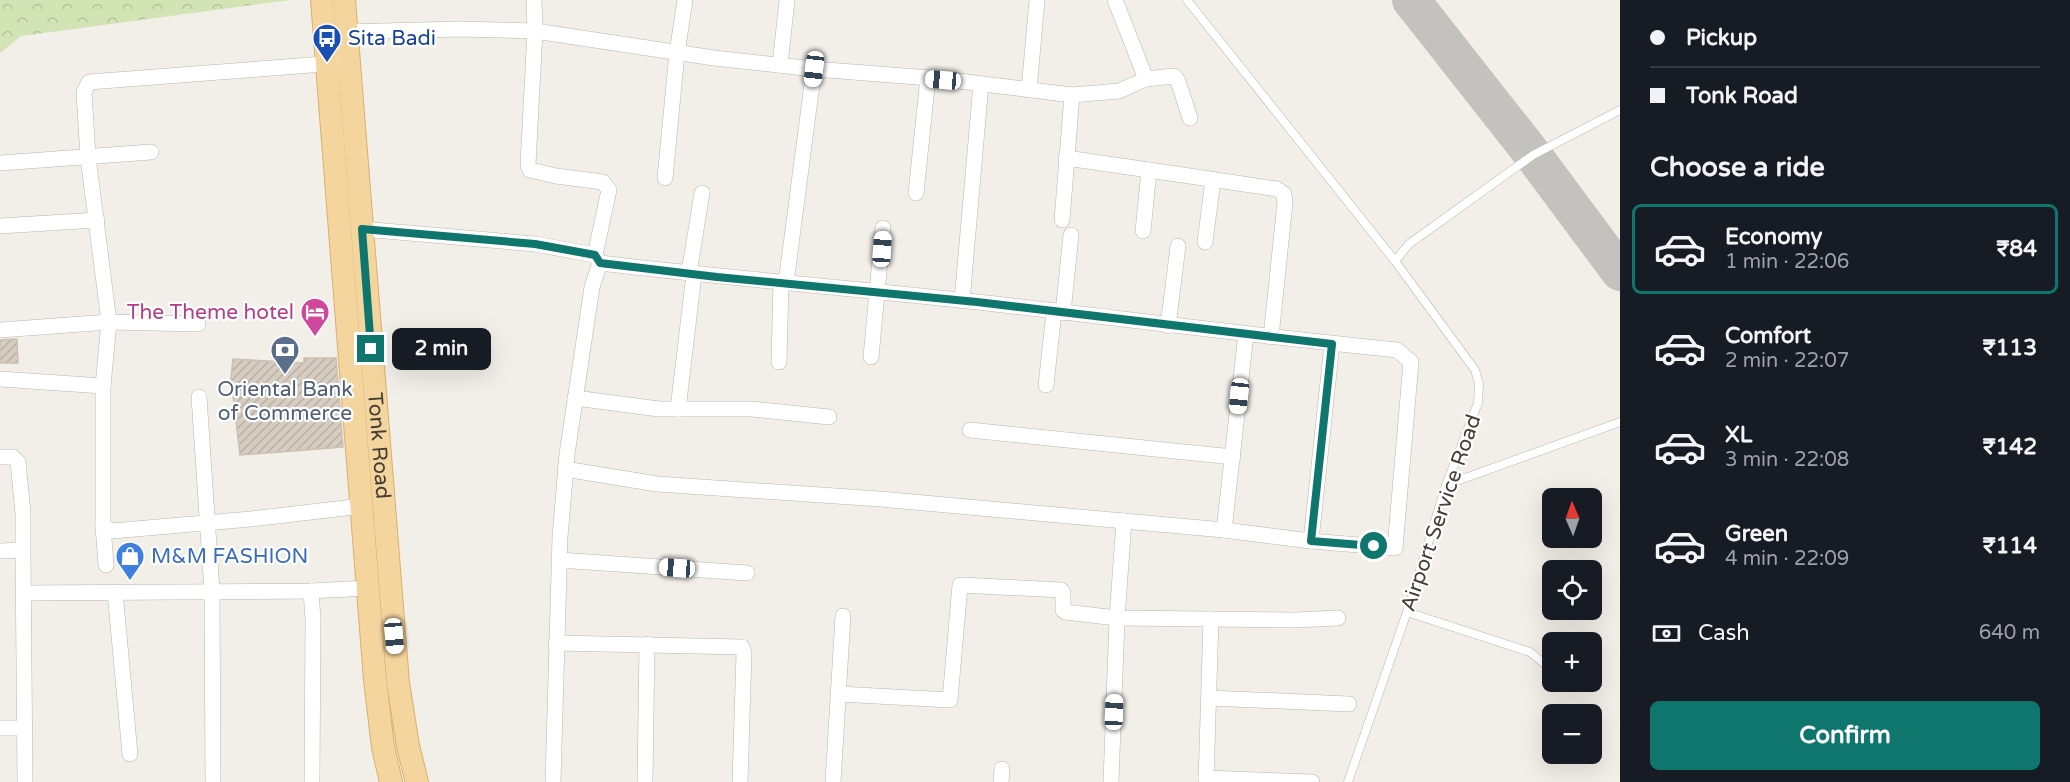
<!DOCTYPE html>
<meta charset="utf-8">
<style>
:root{--surface:#171b24;--page:#20242c;--text:#f1f3f6;--muted:#9ea1a6;--line:#363941;--accent:#0f766e}
body{margin:0;font-family:"Varela Round",sans-serif;background:var(--page);color:var(--text);height:100vh;display:flex;flex-direction:column;font-size:22px;white-space:nowrap}
*{box-sizing:border-box;margin:0}
p{font-size:20px;color:var(--muted)}
.icon{flex:none;width:33px;height:33px;fill:none;stroke:currentColor;stroke-width:2;stroke-linecap:round;stroke-linejoin:round}
.map{position:relative;flex:1;overflow:hidden}
.drawer{display:flex;flex-direction:column;background:var(--surface);width:450px}
.drawer>*{flex:none}
.banner{display:grid;align-content:center;height:132px;padding:0 30px;background:var(--surface)}
.needle{width:39px;rotate:358deg}
.buttons{position:absolute;left:1542px;top:488px;display:grid;gap:12px}
.buttons a{display:grid;place-items:center;width:60px;height:60px;border-radius:9px;background:var(--surface);box-shadow:0 6px 24px #0002;font-size:30px}
.end{position:absolute;width:27px;height:27px;margin:-14px;border:8px solid #0f766e;background:#fff;box-shadow:0 0 0 3px #fff}
.from{border-radius:50%}
.bubble{position:absolute;height:42px;border-radius:9px;background:var(--surface);box-shadow:0 6px 24px #0002;font-size:20px;font-weight:700;line-height:42px;text-align:center}
.car{position:absolute;width:18px;height:36px;margin:-18px -9px;border-radius:8px;box-shadow:0 0 4px 2px #0007;background:linear-gradient(#fff 24%,#345 0 40%,#fff 0 76%,#345 0 86%,#fff 0)}
.banner b{display:flex;align-items:center;gap:21px;height:57px;font-size:22px}
.banner b+b{border-top:2px solid var(--line)}
.banner i{width:15px;height:15px;background:var(--text)}
ul{padding:0;list-style:none}
li{display:flex;align-items:center;gap:18px;height:90px;margin:0 12px 9px;padding:0 18px;border:3px solid transparent;border-radius:9px}
li div{flex:1}
li b{display:block;font-size:22px}
li em{font-style:normal;font-weight:700}
li.on{border-color:var(--accent)}
li>.icon{width:54px;height:54px;stroke-width:1.5}
h2{padding:0 30px;font-size:27px;line-height:72px}
.pay{display:flex;align-items:center;gap:15px;height:66px;padding:0 30px;font-size:22px}
.pay p{margin-inline-start:auto}
.primary-button{display:flex;gap:12px;margin-top:auto;padding:12px 30px}
.primary-button a{flex:1;height:69px;border-radius:9px;background:var(--accent);color:#fff;font-size:24px;font-weight:700;line-height:69px;text-align:center}
main{display:flex;flex:1;min-height:0}
.map>svg:first-child{display:block}
.forest{fill:url(#forest-crowns)}
.lines{fill:none;stroke-linecap:round;stroke-linejoin:round}
.taxiway{stroke:#c4c2bf;stroke-width:38}
.building{fill:url(#building-hatch);stroke:#cdc0b2;stroke-width:1.5}
.lane-casing{stroke:#bdb5ab;stroke-width:9}
.street-casing{stroke:#bdb5ab;stroke-width:16}
.primary-casing{stroke:#d9b06f;stroke-width:24}
.lane{stroke:#fff;stroke-width:8}
.street{stroke:#fff;stroke-width:15}
.primary{stroke:#f5d59e;stroke-width:22}
.route{stroke:#0f766e;stroke-width:8}
.labels{text-anchor:middle;dominant-baseline:central;stroke-width:4.5;stroke-linejoin:round;paint-order:stroke}
.transit-label{font-size:21px;fill:#164399;stroke:#fff;text-anchor:start}
.hotel-label{font-size:21px;fill:#b23c85;stroke:#fff;text-anchor:end}
.service-label{font-size:21px;fill:#4e5e75;stroke:#fff}
.street-label{font-size:21px;fill:#453e37;stroke:#fff}
.shop-label{font-size:21px;fill:#366cbe;stroke:#fff;text-anchor:start}
</style>
<main>
<div class="map">
<svg width="1620" height="782" viewBox="0 0 1620 782">
<defs>
<pattern id="forest-crowns" width="20" height="18" patternUnits="userSpaceOnUse" patternTransform="scale(1.5)"><rect width="20" height="18" fill="#d2e3b4"/><path d="M2 6a3 3 0 1 1 6 0M12 15a3 3 0 1 1 6 0" fill="none" stroke="#b6c49b"/></pattern>
<pattern id="building-hatch" width="6" height="6" patternUnits="userSpaceOnUse" patternTransform="scale(1.5)"><rect width="6" height="6" fill="#d6ccc1"/><path d="M-1 1l2-2M0 6l6-6M5 7l2-2" fill="none" stroke="#b9b0a6"/></pattern>
</defs>
<rect width="100%" height="100%" fill="#f2eee8"/>
<path class="forest" d="M0 0H290L21 36 0 53Z"/>
<g class="lines">
<path class="taxiway" d="M1411 0 1533 155 1620 272"/>
</g>
<g class="building">
<path d="M17 339 18 363H0V340Z"/>
<path d="M304 358H336L343 447 240 455 232 387H230L233 359 304 363Z"/>
</g>
<g class="lines">
<g class="lane-casing">
<g id="lane">
<path d="M1187 0 1395 261 1475 370 1479 384 1478 403 1446 485 1407 612 1348 782"/>
<path d="M1395 261 1409 244 1533 155 1620 110"/>
<path d="M1446 485 1620 422"/>
<path d="M1407 612 1530 652 1552 670"/>
</g>
</g>
<g class="street-casing">
<g id="street">
<path d="M346 32 458 29 535 31 534 0"/>
<path d="M780 65 787 0"/>
<path d="M1146 79 1174 76 1178 81 1190 118"/>
<path d="M1029 90 1037 0"/>
<path d="M1066 158 1149 170 1143 231"/>
<path d="M0 163 151 152"/>
<path d="M1149 170 1277 189 1284 194 1285 203 1271 337"/>
<path d="M665 178 677 53 685 0"/>
<path d="M916 193 928 78"/>
<path d="M1062 220 1072 95"/>
<path d="M0 226 97 220"/>
<path d="M362 229 535 244 595 255 600 263C726 278 852 288 978 302 1118 318 1257 336 1397 350L1411 362 1395 548 1311 541 1332 344"/>
<path d="M1205 242 1213 180"/>
<path d="M595 255 609 190 603 182 556 176 530 170 528 165 535 31 714 58 814 69 943 79 1072 95 1119 91 1146 79 1115 0"/>
<path d="M689 273 702 193"/>
<path d="M786 283 814 69"/>
<path d="M962 301 981 84"/>
<path d="M1063 313 1071 235"/>
<path d="M198 324 109 322 88 157 84 92 89 82 337 63"/>
<path d="M1168 326 1178 246"/>
<path d="M0 330 109 322 103 386 0 379"/>
<path d="M1246 334 1224 530 1311 541"/>
<path d="M871 357 883 228"/>
<path d="M779 362 781 283"/>
<path d="M1046 385 1054 312"/>
<path d="M103 386V526L112 531 251 519 362 506"/>
<path d="M199 397 212 591 213 782"/>
<path d="M575 398 659 409H752L829 417"/>
<path d="M678 409 694 274"/>
<path d="M970 430 1233 457"/>
<path d="M0 457H13L18 462 23 513V550L0 551"/>
<path d="M565 469 657 484 880 499 1224 530"/>
<path d="M1124 521 1117 618 1296 620 1338 618"/>
<path d="M103 526 106 565"/>
<path d="M23 550 25 782"/>
<path d="M559 560 747 573"/>
<path d="M311 591 313 619 312 782"/>
<path d="M115 592 130 754"/>
<path d="M24 593 311 591 368 588"/>
<path d="M556 643 742 647 744 653 740 782"/>
<path d="M839 694 950 700 960 585 1061 590 1063 593V610L1065 612 1117 618 1111 782"/>
<path d="M1209 698 1349 704"/>
<path d="M0 728H25"/>
<path d="M1206 778 1312 782"/>
<path d="M553 782 560 537 567 454 592 287 600 263"/>
<path d="M645 782 647 644"/>
<path d="M833 782 843 616"/>
<path d="M1001 782 1002 769"/>
<path d="M1206 782 1211 619"/>
</g>
</g>
<g class="primary-casing">
<g id="primary">
<path d="M322 0 375 680 383 747 391 782"/>
<path id="s1" d="M344 0 398 683 408 746 417 782"/>
</g>
</g>
<use href="#lane" class="lane"/>
<use href="#street" class="street"/>
<use href="#primary" class="primary"/>
</g>
<g class="lines">
<path class="route" d="M371 349 362 229 535 244 595 255 600 263 717 277 977 302 1332 344 1311 541 1374 546"/>
</g>
<defs>
<g id="bus-pin" transform="scale(1.5)"><path d="M0 17L-7.5 6A9.5 9.5 0 1 1 7.5 6Z" fill="#1a4fb4" stroke="#fff"/><path d="M-5-6H5V4H4V6H2V4H-2V6H-4V4H-5ZM-3.5-4V0h7V-4ZM-3.5 1.2v1.5H-2V1.2ZM2 1.2v1.5H3.5V1.2Z" fill="#fff"/></g>
<g id="hotel-pin" transform="scale(1.5)"><path d="M0 17L-7.5 6A9.5 9.5 0 1 1 7.5 6Z" fill="#d1479c" stroke="#fff"/><path d="M-6-4.5h1.5V1H6V5H4.5V3h-9V5H-6ZM-4 0a1.8 1.8 0 1 1 3.6 0ZM.5 0V-2.5h3Q6-2.5 6 0Z" fill="#fff"/></g>
<g id="bank-pin" transform="scale(1.5)"><path d="M0 17L-7.5 6A9.5 9.5 0 1 1 7.5 6Z" fill="#5c6f8a" stroke="#fff"/><path d="M-6-4H6V4H-6ZM0-2.3a2.3 2.3 0 1 0 0 4.6a2.3 2.3 0 1 0 0-4.6Z" fill="#fff"/></g>
<g id="shop-pin" transform="scale(1.5)"><path d="M0 17L-7.5 6A9.5 9.5 0 1 1 7.5 6Z" fill="#3f7fe0" stroke="#fff"/><path d="M-5-2.5h2.3a2.7 3.5 0 0 1 5.4 0H5L5.5 6h-11ZM-1.5-2.5h3a1.5 2.3 0 0 0-3 0Z" fill="#fff"/></g>
</defs>
<g fill-rule="evenodd">
<use href="#bus-pin" x="327" y="38"/>
<use href="#hotel-pin" x="315" y="312"/>
<use href="#bank-pin" x="285" y="350"/>
<use href="#shop-pin" x="130" y="556"/>
</g>
<g class="labels">
<g class="transit-label">
<text x="348" y="38">Sita Badi</text>
</g>
<g class="hotel-label">
<text x="294" y="312">The Theme hotel</text>
</g>
<g class="service-label">
<text x="285" y="389">Oriental Bank<tspan x="285" dy="24">of Commerce</tspan></text>
</g>
<g class="street-label">
<text stroke="none"><textPath href="#s1" startOffset="447">Tonk Road</textPath></text>
<text transform="translate(1441 513) rotate(-71)">Airport Service Road</text>
</g>
<g class="shop-label">
<text x="151" y="556">M&amp;M FASHION</text>
</g>
</g>
</svg>
<div class="buttons">
<a><svg class="needle" viewBox="-14 -14 28 28"><path d="M0-13l5 13h-10z" fill="#e53935"/><path d="M0 13l5-13h-10z" fill="#9ea1a6"/></svg></a>
<a><svg class="icon" aria-label="locate" viewBox="0 0 24 24"><circle cx="12" cy="12" r="6"/><path d="M12 2v4M12 18v4M2 12h4M18 12h4"/></svg></a>
<a>+</a>
<a>−</a>
</div>
<i class="end from" style="left:1374px;top:546px"></i>
<i class="end" style="left:371px;top:349px"></i>
<div class="bubble" style="left:392px;top:328px;width:99px">2 min</div>
<i class="car" style="left:814px;top:69px;rotate:187deg"></i>
<i class="car" style="left:943px;top:80px;rotate:275deg"></i>
<i class="car" style="left:882px;top:249px;rotate:4deg"></i>
<i class="car" style="left:1239px;top:396px;rotate:186deg"></i>
<i class="car" style="left:677px;top:568px;rotate:274deg"></i>
<i class="car" style="left:394px;top:636px;rotate:175deg"></i>
<i class="car" style="left:1114px;top:712px;rotate:2deg"></i>
</div>
<section class="drawer">
<div class="banner">
<b><i class="from"></i>Pickup</b>
<b><i></i>Tonk Road</b>
</div>
<h2>Choose a ride</h2>
<ul>
<li class="on"><svg class="icon" aria-label="car" viewBox="0 0 24 24"><path d="M5 17H2v-5l4-1 3-4h7l3 4 3 1v5h-3M9 17h6M6 11h13"/><circle cx="7" cy="17" r="2"/><circle cx="17" cy="17" r="2"/></svg><div><b>Economy</b><p>1 min · 22:06</p></div><em>₹84</em></li>
<li><svg class="icon" aria-label="car" viewBox="0 0 24 24"><path d="M5 17H2v-5l4-1 3-4h7l3 4 3 1v5h-3M9 17h6M6 11h13"/><circle cx="7" cy="17" r="2"/><circle cx="17" cy="17" r="2"/></svg><div><b>Comfort</b><p>2 min · 22:07</p></div><em>₹113</em></li>
<li><svg class="icon" aria-label="car" viewBox="0 0 24 24"><path d="M5 17H2v-5l4-1 3-4h7l3 4 3 1v5h-3M9 17h6M6 11h13"/><circle cx="7" cy="17" r="2"/><circle cx="17" cy="17" r="2"/></svg><div><b>XL</b><p>3 min · 22:08</p></div><em>₹142</em></li>
<li><svg class="icon" aria-label="car" viewBox="0 0 24 24"><path d="M5 17H2v-5l4-1 3-4h7l3 4 3 1v5h-3M9 17h6M6 11h13"/><circle cx="7" cy="17" r="2"/><circle cx="17" cy="17" r="2"/></svg><div><b>Green</b><p>4 min · 22:09</p></div><em>₹114</em></li>
</ul>
<div class="pay"><svg class="icon" aria-label="cash" viewBox="0 0 24 24"><path d="M3 7h18v10H3z"/><circle cx="12" cy="12" r="2"/></svg>Cash<p>640 m</p></div>
<div class="primary-button"><a>Confirm</a></div>
</section>
</main>
